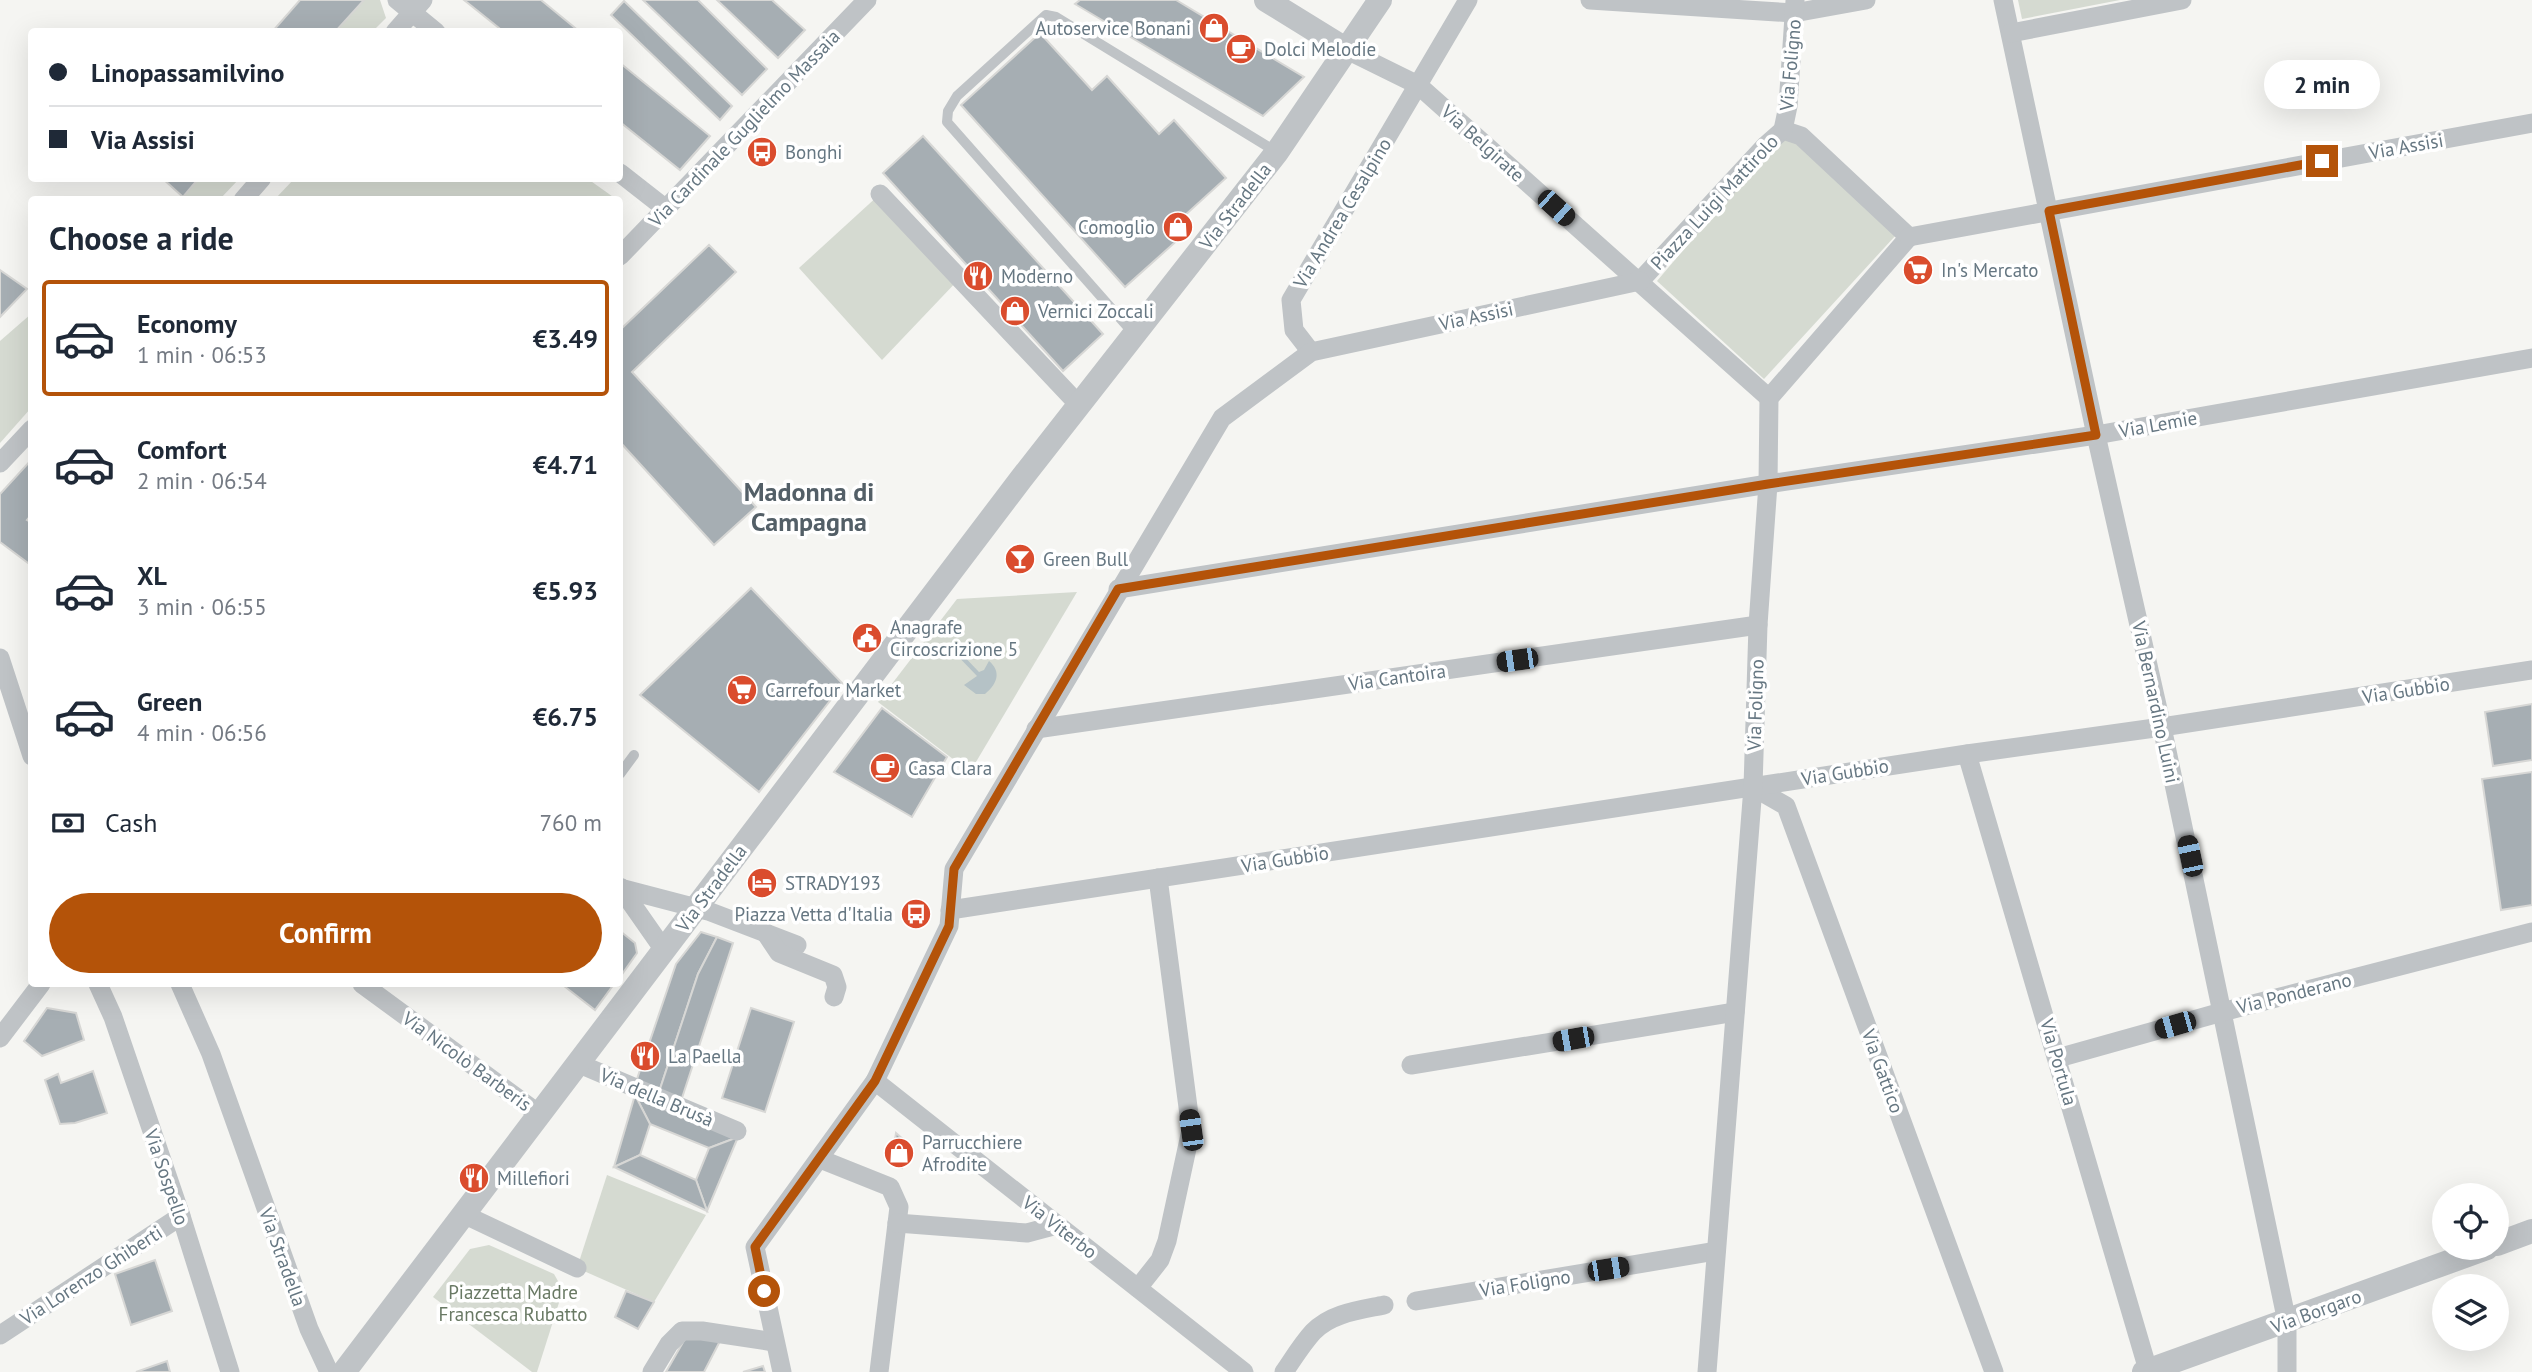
<!DOCTYPE html>
<meta charset="utf-8">
<style>
:root{--surface:#fff;--page:#f2f2f3;--text:#1f2937;--muted:#747a83;--line:#e0e1e3;--accent:#b45309}
body{margin:0;font-family:"PT Sans",sans-serif;background:var(--page);color:var(--text);height:100vh;display:flex;flex-direction:column;font-size:26px;white-space:nowrap}
*{box-sizing:border-box;margin:0}
p{font-size:23px;color:var(--muted)}
.icon{flex:none;width:38px;height:38px;fill:none;stroke:currentColor;stroke-width:2;stroke-linecap:round;stroke-linejoin:round}
.map{position:relative;flex:1;overflow:hidden}
.drawer{position:absolute;left:28px;top:196px;width:595px;height:791px;display:flex;flex-direction:column;background:var(--surface);border-radius:7px;box-shadow:0 7px 28px #0002}
.drawer>*{flex:none}
.guide{position:absolute;left:28px;top:28px;width:595px;height:154px;border-radius:7px;box-shadow:0 7px 28px #0002;display:grid;align-content:center;height:154px;padding:0 21px;background:var(--surface)}
.fabs{position:absolute;left:2432px;top:1183px;display:grid;gap:14px}
.fabs a{display:grid;place-items:center;width:77px;height:77px;border-radius:50%;background:var(--surface);box-shadow:0 7px 28px #0002;font-size:35px}
.end{position:absolute;width:32px;height:32px;margin:-16px;border:9px solid #b45309;background:#fff;box-shadow:0 0 0 4px #fff}
.from{border-radius:50%}
.bubble{position:absolute;height:49px;border-radius:24px;background:var(--surface);box-shadow:0 7px 28px #0002;font-size:23px;font-weight:700;line-height:49px;text-align:center}
.car{position:absolute;width:21px;height:42px;margin:-21px -10px;border-radius:9px;box-shadow:0 0 5px 2px #0007;background:linear-gradient(#222 24%,#8ab4d8 0 40%,#222 0 76%,#8ab4d8 0 86%,#222 0)}
.guide b{display:flex;align-items:center;gap:24px;height:66px;font-size:26px}
.guide b+b{border-top:2px solid var(--line)}
.guide i{width:18px;height:18px;background:var(--text)}
ul{padding:0;list-style:none}
li{display:flex;align-items:center;gap:21px;height:116px;margin:0 14px 10px;padding:0 7px;border:4px solid transparent;border-radius:7px}
li div{flex:1}
li b{display:block;font-size:26px}
li em{font-style:normal;font-weight:700}
li.selected{border-color:var(--accent)}
li>.icon{width:63px;height:63px;stroke-width:1.5}
h2{padding:0 21px;font-size:32px;line-height:84px}
.pay{display:flex;align-items:center;gap:18px;height:77px;padding:0 21px;font-size:26px}
.pay p{margin-inline-start:auto}
.button{display:flex;gap:14px;margin-top:auto;padding:14px 21px}
.button a{flex:1;height:80px;border-radius:42px;background:var(--accent);color:#fff;font-size:28px;font-weight:700;line-height:80px;text-align:center}
.map>svg:first-child{display:block}
.green{fill:#d5dad1}
.water{fill:#b5c2c6}
.building{fill:#a6aeb3;stroke:#d7d7d5;stroke-width:2}
.lines{fill:none;stroke-linecap:round;stroke-linejoin:round}
.service{stroke:#bfc3c6;stroke-width:10}
.minor{stroke:#bfc3c6;stroke-width:19}
.tertiary{stroke:#bfc3c6;stroke-width:24}
.route{stroke:#b45309;stroke-width:9}
.labels{text-anchor:middle;dominant-baseline:central;stroke-width:7;stroke-linejoin:round;paint-order:stroke}
.poi-label{font-size:19px;fill:#667782;stroke:#fff;text-anchor:start}
.street-label{font-size:19px;fill:#667782;stroke:#fff}
.park-label{font-size:19px;fill:#697964;stroke:#fff}
.district-label{font-size:26px;font-weight:bold;fill:#535f67;stroke:#fff}
</style>
<div class="map">
<svg width="2532" height="1372" viewBox="0 0 2532 1372">
<rect width="100%" height="100%" fill="#f5f5f2"/>
<g class="green">
<path d="M364 0H380L386 18 373 31 335 32Z"/>
<path d="M2018 0H2120L2022 19Z"/>
<path d="M1786 129 1896 235 1764 379 1657 281Z"/>
<path d="M199 179H239L220 199H187L183 197Z"/>
<path d="M294 179H588L616 199H275Z"/>
<path d="M880 194 960 278 882 360 799 268Z"/>
<path d="M31 314V408L0 443V341Z"/>
<path d="M1077 592 970 772 878 702 957 599Z"/>
<path d="M607 1175 706 1215 654 1302 577 1268Z"/>
<path d="M489 1245 554 1274 563 1290 537 1372H532L433 1297 470 1249Z"/>
</g>
<path class="water" d="M951 643H954L955 647 979 672 984 670 989 661C1002 672 997 684 985 694H976L964 685 977 676 951 649 950 650 948 647Z"/>
<g class="building">
<path d="M300 0H364L335 32H272Z"/>
<path d="M464 0H541L580 32H504Z"/>
<path d="M643 0H698L767 69 742 95Z"/>
<path d="M717 0H772L805 30 778 58Z"/>
<path d="M1080 0H1176L1304 77 1263 116 1075 4Z"/>
<path d="M624 1 732 106 720 120 611 15Z"/>
<path d="M1040 33 1092 90 1107 76 1159 134 1174 120 1226 178 1172 227 1181 237 1125 287 961 105Z"/>
<path d="M620 63 710 136 680 170 620 122Z"/>
<path d="M923 136 1103 334 1063 371 883 173Z"/>
<path d="M162 178H199L183 197Z"/>
<path d="M709 245 736 272 632 372 756 507 714 545 620 442V330Z"/>
<path d="M0 270 27 289 0 317Z"/>
<path d="M32 459V514L27 520 32 523V566L0 542V494Z"/>
<path d="M751 588 843 684 759 792 640 695Z"/>
<path d="M2532 704V760L2493 766 2485 712Z"/>
<path d="M882 708 947 757 912 817 834 772Z"/>
<path d="M2532 772V905L2501 910 2482 779Z"/>
<path d="M620 931 635 943 637 953 620 977Z"/>
<path d="M701 932 717 937 698 974 659 1092 636 1082 676 964Z"/>
<path d="M717 937 733 943 681 1101 659 1092 698 974Z"/>
<path d="M566 984H614L595 1010 564 986Z"/>
<path d="M47 1008 76 1013 84 1040 42 1056 24 1041Z"/>
<path d="M751 1008 794 1022 765 1112 722 1098Z"/>
<path d="M93 1071 107 1113 75 1123 60 1124 45 1080 58 1074 61 1083Z"/>
<path d="M635 1095 738 1137 709 1148 650 1124Z"/>
<path d="M635 1095 650 1124 640 1155 614 1167Z"/>
<path d="M896 1133 906 1142 902 1168 891 1165Z"/>
<path d="M738 1137 707 1211 696 1180 709 1148Z"/>
<path d="M640 1155 696 1180 707 1211 614 1167Z"/>
<path d="M155 1260 172 1311 131 1325 115 1274Z"/>
<path d="M626 1291 654 1302 638 1329 615 1317Z"/>
<path d="M686 1337 720 1341 704 1372H666Z"/>
<path d="M167 1361 170 1372H136Z"/>
<path d="M763 1366 765 1372H743Z"/>
</g>
<g class="lines">
<g class="service">
<path d="M1134 334 947 122 948 111 957 96 1046 15 1056 17 1275 151"/>
<path d="M620 774 634 755"/>
</g>
<g class="minor">
<path d="M397 0 436 32"/>
<path d="M1590 0 1794 13 1866 0"/>
<path d="M2003 0 2096 435 2162 727 2287 1322V1372"/>
<path d="M395 32 423 0"/>
<path d="M2011 33 2182 0"/>
<path d="M1347 50 1418 85 1769 398 1909 237 1801 136 1783 130 1766 145 1640 281"/>
<path d="M1783 130 1788 106 1795 1"/>
<path d="M620 173 666 209"/>
<path d="M880 194 1079 405"/>
<path d="M243 200 262 178"/>
<path d="M1909 237 2532 123"/>
<path d="M620 256 867 0"/>
<path d="M1311 352 1294 330 1291 300 1468 0"/>
<path d="M0 463 32 429"/>
<path d="M1118 589 1768 484 2096 435 2532 358"/>
<path d="M0 658 32 756"/>
<path d="M1036 729 1758 625"/>
<path d="M1967 754 2148 1370"/>
<path d="M1753 787 1786 806 1994 1372"/>
<path d="M620 887 664 950"/>
<path d="M620 888 708 911 797 945"/>
<path d="M950 910 1967 754 2162 727 2532 670"/>
<path d="M765 932 779 953 833 975 837 987 834 997"/>
<path d="M98 984 113 1017 181 1216 230 1372"/>
<path d="M180 984 211 1054 309 1329 329 1372"/>
<path d="M362 984 539 1114"/>
<path d="M0 1038 41 984"/>
<path d="M2058 1058 2222 1012 2532 932"/>
<path d="M577 1063 737 1131"/>
<path d="M1411 1065 1735 1012"/>
<path d="M875 1081 1244 1372"/>
<path d="M820 1159 890 1187 899 1207 879 1372"/>
<path d="M463 1214 577 1268"/>
<path d="M897 1223 1027 1233 1057 1225"/>
<path d="M1138 1288 1160 1260 1167 1241 1191 1130 1158 878"/>
<path d="M1416 1301 1716 1251"/>
<path d="M0 1335 181 1216"/>
<path d="M652 1372 669 1344 682 1331H702L774 1342"/>
<path d="M782 1372 755 1247 875 1081 949 926 954 869 1222 418 1311 352 1640 281"/>
<path d="M1284 1372C1293 1359 1302 1344 1313 1332 1331 1313 1360 1310 1384 1305"/>
<path d="M1707 1372 1753 787 1758 625 1768 484 1769 398"/>
</g>
<g class="tertiary">
<path d="M1266 0 1347 50"/>
<path d="M2497 1244 2532 1231"/>
<path d="M344 1372 1021 479 1277 152 1380 0"/>
<path d="M2144 1372 2487 1248"/>
</g>
</g>
<g class="lines">
<path class="route" d="M764 1291 755 1247 875 1081 949 926 954 869 1118 589 1768 484 2096 435 2049 211 2322 161"/>
</g>
<defs>
<g id="shop-disc" transform="scale(1.575)"><circle r="9.5" fill="#da4c2d" stroke="#fff"/><path d="M-5-2.5h2.3a2.7 3.5 0 0 1 5.4 0H5L5.5 6h-11ZM-1.5-2.5h3a1.5 2.3 0 0 0-3 0Z" fill="#fff"/></g>
<g id="cafe-disc" transform="scale(1.575)"><circle r="9.5" fill="#da4c2d" stroke="#fff"/><path d="M-5.5-4.5H6V0H3Q3 3.5 0 3.5H-2.5Q-5.5 3.5-5.5 0ZM3-3.2v2h1.7v-2ZM-6 4.5H4V6H-6Z" fill="#fff"/></g>
<g id="bus-disc" transform="scale(1.575)"><circle r="9.5" fill="#da4c2d" stroke="#fff"/><path d="M-5-6H5V4H4V6H2V4H-2V6H-4V4H-5ZM-3.5-4V0h7V-4ZM-3.5 1.2v1.5H-2V1.2ZM2 1.2v1.5H3.5V1.2Z" fill="#fff"/></g>
<g id="supermarket-disc" transform="scale(1.575)"><circle r="9.5" fill="#da4c2d" stroke="#fff"/><path d="M-6-5.5h2.5l.6 2H6L4.5 2H-2.5L-4.4-4H-6ZM-1.5 3.2a1.3 1.3 0 1 0 .1 0ZM3 3.2a1.3 1.3 0 1 0 .1 0Z" fill="#fff"/></g>
<g id="restaurant-disc" transform="scale(1.575)"><circle r="9.5" fill="#da4c2d" stroke="#fff"/><path d="M-5-6h1v4h1v-4h1v4h1v-4h1v5L-1.5 .5V6h-2V.5L-5-1ZM5-6V6H3V1.5H1.5Q1.5-4 5-6Z" fill="#fff"/></g>
<g id="bar-disc" transform="scale(1.575)"><circle r="9.5" fill="#da4c2d" stroke="#fff"/><path d="M-6-5H6L.8 .8V4.5H3.5V6h-7V4.5H-.8V.8Z" fill="#fff"/></g>
<g id="civic-disc" transform="scale(1.575)"><circle r="9.5" fill="#da4c2d" stroke="#fff"/><path d="M-.6-6.5H3V-4.5H.6V-3L4-1V1h2V6H-6V1h2V-1L-.6-3ZM-1.2 2.5V6h2.4V2.5Z" fill="#fff"/></g>
<g id="hotel-disc" transform="scale(1.575)"><circle r="9.5" fill="#da4c2d" stroke="#fff"/><path d="M-6-4.5h1.5V1H6V5H4.5V3h-9V5H-6ZM-4 0a1.8 1.8 0 1 1 3.6 0ZM.5 0V-2.5h3Q6-2.5 6 0Z" fill="#fff"/></g>
</defs>
<g fill-rule="evenodd">
<use href="#shop-disc" x="1214" y="28"/>
<use href="#cafe-disc" x="1241" y="49"/>
<use href="#bus-disc" x="762" y="152"/>
<use href="#shop-disc" x="1178" y="227"/>
<use href="#supermarket-disc" x="1918" y="270"/>
<use href="#restaurant-disc" x="978" y="276"/>
<use href="#shop-disc" x="1015" y="311"/>
<use href="#bar-disc" x="1020" y="559"/>
<use href="#civic-disc" x="867" y="638"/>
<use href="#supermarket-disc" x="742" y="690"/>
<use href="#cafe-disc" x="885" y="768"/>
<use href="#hotel-disc" x="762" y="883"/>
<use href="#bus-disc" x="916" y="914"/>
<use href="#restaurant-disc" x="645" y="1056"/>
<use href="#shop-disc" x="899" y="1153"/>
<use href="#restaurant-disc" x="474" y="1178"/>
</g>
<g class="labels">
<g class="poi-label">
<text x="1191" y="28" text-anchor="end">Autoservice Bonani</text>
<text x="1264" y="49">Dolci Melodie</text>
<text x="785" y="152">Bonghi</text>
<text x="1155" y="227" text-anchor="end">Comoglio</text>
<text x="1941" y="270">In's Mercato</text>
<text x="1001" y="276">Moderno</text>
<text x="1038" y="311">Vernici Zoccali</text>
<text x="1043" y="559">Green Bull</text>
<text x="890" y="627">Anagrafe<tspan x="890" dy="22">Circoscrizione 5</tspan></text>
<text x="765" y="690">Carrefour Market</text>
<text x="908" y="768">Casa Clara</text>
<text x="785" y="883">STRADY193</text>
<text x="893" y="914" text-anchor="end">Piazza Vetta d'Italia</text>
<text x="668" y="1056">La Paella</text>
<text x="922" y="1142">Parrucchiere<tspan x="922" dy="22">Afrodite</tspan></text>
<text x="497" y="1178">Millefiori</text>
</g>
<g class="street-label">
<text transform="translate(1790 65) rotate(-85)">Via Foligno</text>
<text transform="translate(744 128) rotate(-46)">Via Cardinale Guglielmo Massaia</text>
<text transform="translate(1483 143) rotate(42)">Via Belgirate</text>
<text transform="translate(2406 146) rotate(-10)">Via Assisi</text>
<text transform="translate(1714 202) rotate(-47)">Piazza Luigi Mattirolo</text>
<text transform="translate(1235 206) rotate(-52)">Via Stradella</text>
<text transform="translate(1342 213) rotate(-59)">Via Andrea Cesalpino</text>
<text transform="translate(1476 316) rotate(-12)">Via Assisi</text>
<text transform="translate(2158 424) rotate(-10)">Via Lemie</text>
<text transform="translate(1397 677) rotate(-8)">Via Cantoira</text>
<text transform="translate(2406 690) rotate(-9)">Via Gubbio</text>
<text transform="translate(2156 702) rotate(78)">Via Bernardino Luini</text>
<text transform="translate(1755 705) rotate(-88)">Via Foligno</text>
<text transform="translate(1845 772) rotate(-9)">Via Gubbio</text>
<text transform="translate(1285 859) rotate(-9)">Via Gubbio</text>
<text transform="translate(711 888) rotate(-53)">Via Stradella</text>
<text transform="translate(2294 993) rotate(-14)">Via Ponderano</text>
<text transform="translate(467 1061) rotate(36)">Via Nicolò Barberis</text>
<text transform="translate(2059 1062) rotate(74)">Via Portula</text>
<text transform="translate(1883 1071) rotate(70)">Via Gattico</text>
<text transform="translate(657 1097) rotate(23)">Via della Brusà</text>
<text transform="translate(167 1177) rotate(71)">Via Sospello</text>
<text transform="translate(1060 1227) rotate(38)">Via Viterbo</text>
<text transform="translate(283 1257) rotate(70)">Via Stradella</text>
<text transform="translate(91 1275) rotate(-33)">Via Lorenzo Ghiberti</text>
<text transform="translate(1525 1283) rotate(-9)">Via Foligno</text>
<text transform="translate(2316 1311) rotate(-20)">Via Borgaro</text>
</g>
<g class="park-label">
<text x="513" y="1292">Piazzetta Madre<tspan x="513" dy="22">Francesca Rubatto</tspan></text>
</g>
<g class="district-label">
<text x="809" y="491">Madonna di<tspan x="809" dy="30">Campagna</tspan></text>
</g>
</g>
</svg>
<div class="fabs">
<a><svg class="icon" aria-label="locate" viewBox="0 0 24 24"><circle cx="12" cy="12" r="6"/><path d="M12 2v4M12 18v4M2 12h4M18 12h4"/></svg></a>
<a><svg class="icon" aria-label="layers" viewBox="0 0 24 24"><path d="M12 4l9 5-9 5-9-5zM3 14l9 5 9-5"/></svg></a>
</div>
<i class="end from" style="left:764px;top:1291px"></i>
<i class="end" style="left:2322px;top:161px"></i>
<div class="bubble" style="left:2264px;top:60px;width:116px">2 min</div>
<i class="car" style="left:1556px;top:208px;rotate:132deg"></i>
<i class="car" style="left:1517px;top:660px;rotate:262deg"></i>
<i class="car" style="left:2190px;top:856px;rotate:348deg"></i>
<i class="car" style="left:2175px;top:1025px;rotate:254deg"></i>
<i class="car" style="left:1573px;top:1039px;rotate:260deg"></i>
<i class="car" style="left:1191px;top:1130px;rotate:352deg"></i>
<i class="car" style="left:1608px;top:1269px;rotate:81deg"></i>
<div class="guide">
<b><i class="from"></i>Linopassamilvino</b>
<b><i></i>Via Assisi</b>
</div>
<section class="drawer">
<h2>Choose a ride</h2>
<ul>
<li class="selected"><svg class="icon" aria-label="car" viewBox="0 0 24 24"><path d="M5 17H2v-5l4-1 3-4h7l3 4 3 1v5h-3M9 17h6M6 11h13"/><circle cx="7" cy="17" r="2"/><circle cx="17" cy="17" r="2"/></svg><div><b>Economy</b><p>1 min · 06:53</p></div><em>€3.49</em></li>
<li><svg class="icon" aria-label="car" viewBox="0 0 24 24"><path d="M5 17H2v-5l4-1 3-4h7l3 4 3 1v5h-3M9 17h6M6 11h13"/><circle cx="7" cy="17" r="2"/><circle cx="17" cy="17" r="2"/></svg><div><b>Comfort</b><p>2 min · 06:54</p></div><em>€4.71</em></li>
<li><svg class="icon" aria-label="car" viewBox="0 0 24 24"><path d="M5 17H2v-5l4-1 3-4h7l3 4 3 1v5h-3M9 17h6M6 11h13"/><circle cx="7" cy="17" r="2"/><circle cx="17" cy="17" r="2"/></svg><div><b>XL</b><p>3 min · 06:55</p></div><em>€5.93</em></li>
<li><svg class="icon" aria-label="car" viewBox="0 0 24 24"><path d="M5 17H2v-5l4-1 3-4h7l3 4 3 1v5h-3M9 17h6M6 11h13"/><circle cx="7" cy="17" r="2"/><circle cx="17" cy="17" r="2"/></svg><div><b>Green</b><p>4 min · 06:56</p></div><em>€6.75</em></li>
</ul>
<div class="pay"><svg class="icon" aria-label="cash" viewBox="0 0 24 24"><path d="M3 7h18v10H3z"/><circle cx="12" cy="12" r="2"/></svg>Cash<p>760 m</p></div>
<div class="button"><a>Confirm</a></div>
</section>
</div>
